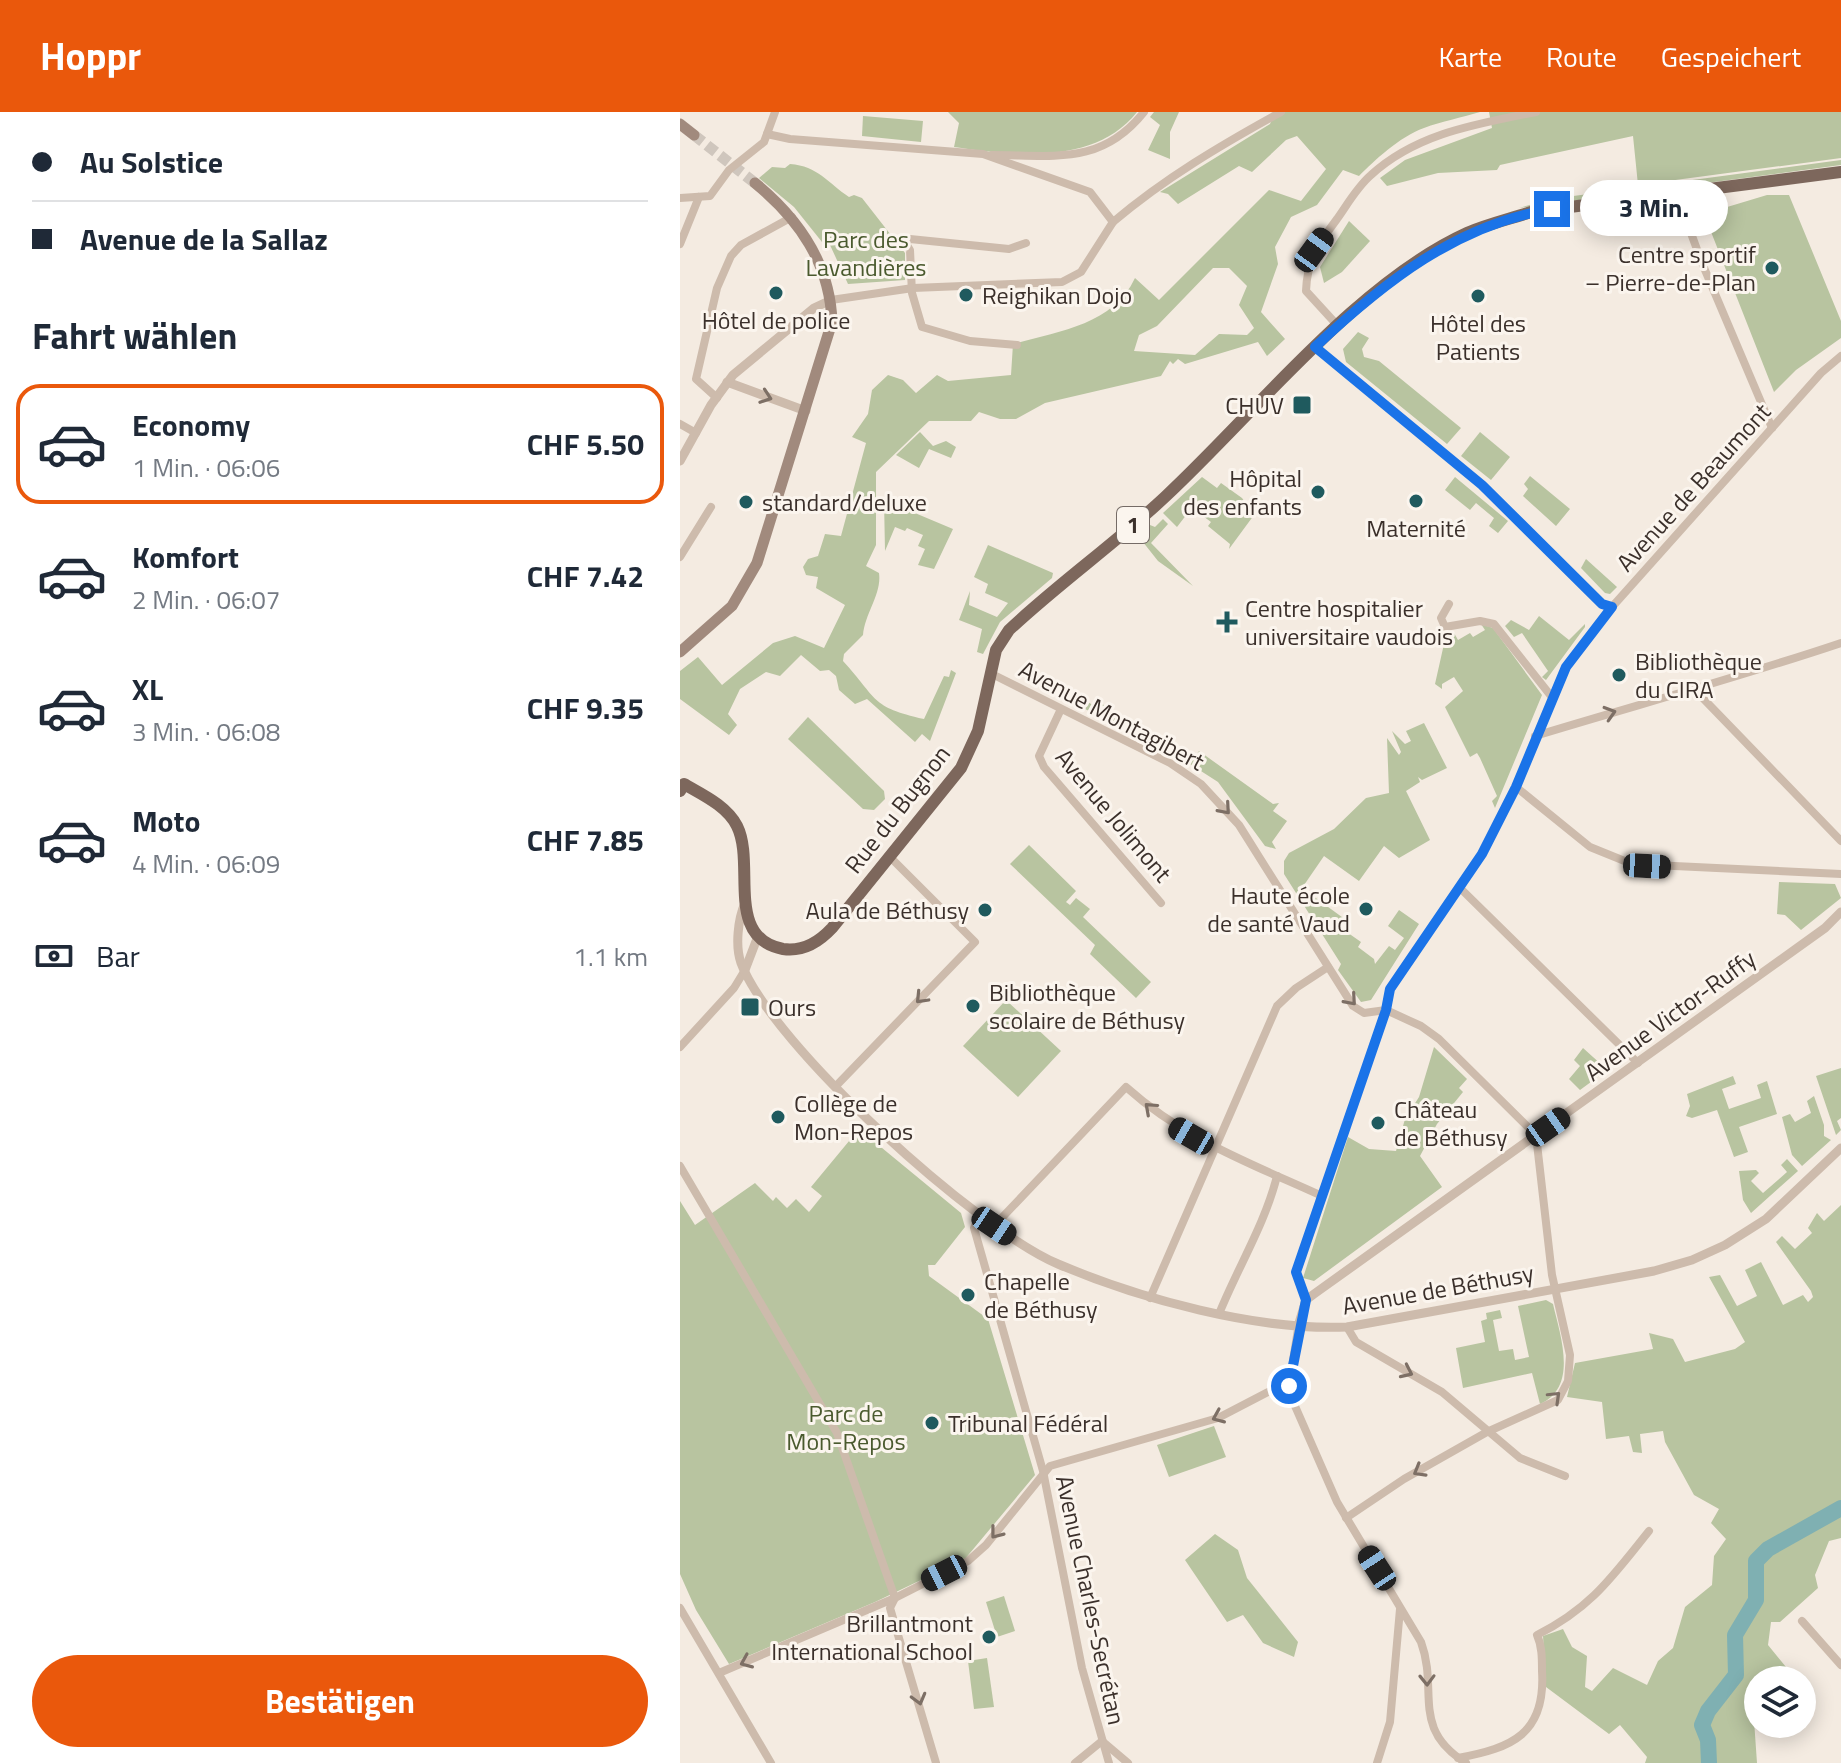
<!DOCTYPE html>
<html lang="de">
<meta charset="utf-8">
<style>
:root{--surface:#fff;--page:#f2f2f3;--text:#1f2937;--muted:#747a83;--line:#e0e1e3;--accent:#ea580c}
body{margin:0;font-family:"Titillium Web",sans-serif;background:var(--page);color:var(--text);height:100vh;display:flex;flex-direction:column;font-size:30px;white-space:nowrap}
*{box-sizing:border-box;margin:0}
p{font-size:26px;color:var(--muted)}
.icon{flex:none;width:44px;height:44px;fill:none;stroke:currentColor;stroke-width:2;stroke-linecap:round;stroke-linejoin:round}
.map{position:relative;flex:1;overflow:hidden}
.details{display:flex;flex-direction:column;background:var(--surface);width:680px}
.details>*{flex:none}
.hud{display:grid;align-content:center;height:176px;padding:0 32px;background:var(--surface)}
.buttons{position:absolute;left:1064px;top:1554px;display:grid;gap:16px}
.buttons a{display:grid;place-items:center;width:72px;height:72px;border-radius:50%;background:var(--surface);box-shadow:0 4px 20px #0003;font-size:40px}
.end{position:absolute;width:36px;height:36px;margin:-18px;border:10px solid #1a73e8;background:#fff;box-shadow:0 0 0 4px #fff}
.from{border-radius:50%}
.bubble{position:absolute;height:56px;border-radius:28px;background:var(--surface);box-shadow:0 4px 20px #0003;font-size:26px;font-weight:700;line-height:56px;text-align:center}
.car{position:absolute;width:24px;height:48px;margin:-24px -12px;border-radius:10px;box-shadow:0 0 6px 2px #0007;background:linear-gradient(#222 24%,#8ab4d8 0 40%,#222 0 76%,#8ab4d8 0 86%,#222 0)}
.hud b{display:flex;align-items:center;gap:28px;height:76px;font-size:30px}
.hud b+b{border-top:2px solid var(--line)}
.hud i{width:20px;height:20px;background:var(--text)}
ul{padding:0;list-style:none}
li{display:flex;align-items:center;gap:24px;height:120px;margin:0 16px 12px;padding:0 16px;border:4px solid transparent;border-radius:24px}
li div{flex:1}
li b{display:block;font-size:30px}
li em{font-style:normal;font-weight:700}
li.current{border-color:var(--accent)}
li>.icon{width:72px;height:72px;stroke-width:1.5}
h2{padding:0 32px;font-size:36px;line-height:96px}
.pay{display:flex;align-items:center;gap:20px;height:88px;padding:0 32px;font-size:30px}
.pay p{margin-inline-start:auto}
.cta{display:flex;gap:16px;margin-top:auto;padding:16px 32px}
.cta a{flex:1;height:92px;border-radius:48px;background:var(--accent);color:#fff;font-size:32px;font-weight:700;line-height:92px;text-align:center}
header{display:flex;align-items:center;gap:48px;box-sizing:border-box;height:112px;padding:0 40px;background:var(--accent);color:#fff}
header strong{font-size:38px}
nav{display:flex;gap:44px;margin-inline-start:auto;font-size:28px}
main{display:flex;flex:1;min-height:0}
.map>svg:first-child{display:block}
.green{fill:#b8c4a0;fill-rule:evenodd}
.lines{fill:none;stroke-linecap:round;stroke-linejoin:round}
.river{stroke:#7fb0b2;stroke-width:16}
.secondary-tunnel{stroke:#cfc6bd;stroke-width:11;stroke-dasharray:11 5.5;stroke-linecap:butt}
.minor{stroke:#cdbbac;stroke-width:8}
.tertiary{stroke:#cdbbac;stroke-width:9}
.secondary{stroke:#a18a7d;stroke-width:11}
.primary{stroke:#7d675c;stroke-width:12}
.oneway{stroke:#7d6f65}
.route{stroke:#1a73e8;stroke-width:10}
.poi-dot{fill:#1f5a5e;stroke:#fbf5ee;stroke-width:3}
.labels{text-anchor:middle;dominant-baseline:central;stroke-width:6;stroke-linejoin:round;paint-order:stroke}
.shield{fill:#fbf5ee;stroke:#756b66;stroke-width:2}
.shield-label{font-size:22px;font-weight:bold;fill:#3b302b}
.park-label{font-size:24px;fill:#4a5a2e;stroke:#fbf5ee}
.poi-label{font-size:24px;fill:#3b302b;stroke:#fbf5ee;text-anchor:start}
.street-label{font-size:24px;fill:#3b302b;stroke:#fbf5ee}
</style>
<header>
<strong>Hoppr</strong>
<nav><a>Karte</a><a>Route</a><a>Gespeichert</a></nav>
</header>
<main>
<section class="details">
<div class="hud">
<b><i class="from"></i>Au Solstice</b>
<b><i></i>Avenue de la Sallaz</b>
</div>
<h2>Fahrt wählen</h2>
<ul>
<li class="current"><svg class="icon" aria-label="car" viewBox="0 0 24 24"><path d="M5 17H2v-5l4-1 3-4h7l3 4 3 1v5h-3M9 17h6M6 11h13"/><circle cx="7" cy="17" r="2"/><circle cx="17" cy="17" r="2"/></svg><div><b>Economy</b><p>1 Min. · 06:06</p></div><em>CHF 5.50</em></li>
<li><svg class="icon" aria-label="car" viewBox="0 0 24 24"><path d="M5 17H2v-5l4-1 3-4h7l3 4 3 1v5h-3M9 17h6M6 11h13"/><circle cx="7" cy="17" r="2"/><circle cx="17" cy="17" r="2"/></svg><div><b>Komfort</b><p>2 Min. · 06:07</p></div><em>CHF 7.42</em></li>
<li><svg class="icon" aria-label="car" viewBox="0 0 24 24"><path d="M5 17H2v-5l4-1 3-4h7l3 4 3 1v5h-3M9 17h6M6 11h13"/><circle cx="7" cy="17" r="2"/><circle cx="17" cy="17" r="2"/></svg><div><b>XL</b><p>3 Min. · 06:08</p></div><em>CHF 9.35</em></li>
<li><svg class="icon" aria-label="car" viewBox="0 0 24 24"><path d="M5 17H2v-5l4-1 3-4h7l3 4 3 1v5h-3M9 17h6M6 11h13"/><circle cx="7" cy="17" r="2"/><circle cx="17" cy="17" r="2"/></svg><div><b>Moto</b><p>4 Min. · 06:09</p></div><em>CHF 7.85</em></li>
</ul>
<div class="pay"><svg class="icon" aria-label="cash" viewBox="0 0 24 24"><path d="M3 7h18v10H3z"/><circle cx="12" cy="12" r="2"/></svg>Bar<p>1.1 km</p></div>
<div class="cta"><a>Bestätigen</a></div>
</section>
<div class="map">
<svg width="1161" height="1651" viewBox="0 0 1161 1651">
<rect width="100%" height="100%" fill="#f4ebe1"/>
<g class="green">
<path d="M268 0H457C415 53 335 44 274 35L279 11Z"/>
<path d="M474 0H499L490 20V47L468 38 480 13 470 5Z"/>
<path d="M595 0H800C781 6 762 9 744 16 719 25 694 49 679 64L663 58 637 93 611 105 595 135 598 152 581 200 605 227 587 244 578 230 505 252 498 247 493 252 490 249 481 264 365 291 336 307H320L299 300 291 309H249L196 360V433L186 454 199 461C202 482 185 501 183 523L164 542 163 549C198 587 190 595 244 607L264 564 269 565 271 558 276 561 250 629 242 622 235 630 187 587 175 592 159 578 156 564 149 558 140 559 121 543 100 564 86 560 60 577 48 602 57 613 49 623 0 587V559L18 545 42 573 93 531 115 524 144 536 165 493 136 476 138 465 126 463 123 455 128 447 138 444 145 422 161 424 186 331 172 325 188 302 192 278 208 263 223 268 236 281 257 263 268 269 331 263 333 232C379 219 433 213 455 166L479 188 589 78 621 89 646 57 617 24 606 28 572 60 559 54 498 92 488 82 480 80 590 12ZM533 156H549L567 174 559 193 574 216 567 223 539 222 515 243 454 239 459 223 477 214Z"/>
<path d="M809 0H1161V46L958 73 953 24 820 53 817 58 758 61 707 74 700 66 725 48 812 16Z"/>
<path d="M183 4 243 9 241 30 182 24Z"/>
<path d="M1161 48V53L839 96 871 87Z"/>
<path d="M110 52C138 54 148 71 169 85L174 83 182 86 225 141V168L168 172 150 133 146 135 114 95 79 66 92 55 105 56Z"/>
<path d="M1087 83H1109L1161 209V226L1116 258 1094 280 1024 102Z"/>
<path d="M669 109 690 129 662 160 644 171 640 155Z"/>
<path d="M678 220 689 226 682 237 684 245 699 249 781 316 767 332 666 250 663 237Z"/>
<path d="M240 320 253 334 266 329 276 335 271 346 249 337 239 356 216 343Z"/>
<path d="M800 320 830 345 811 368 781 344Z"/>
<path d="M850 364 890 397 876 414 843 384 848 377 844 372Z"/>
<path d="M522 365 537 376 541 371 562 386 574 403 549 437 550 432 528 414 531 410 519 401 514 406 507 402 497 415 483 401Z"/>
<path d="M775 365 828 409 818 421 809 414 814 406 796 391 790 398 765 378Z"/>
<path d="M204 388 273 417 254 457 238 453 245 437 238 434 243 423 227 416 225 419 215 415 205 439Z"/>
<path d="M483 407 488 412 471 431 513 474 478 449 459 425 470 413 475 415Z"/>
<path d="M308 433 373 461 372 466 320 510 303 542 297 540 302 517 279 508 290 479 289 493 317 505 328 491 305 481 308 472 294 465Z"/>
<path d="M906 447 937 475 930 482 925 481 901 456Z"/>
<path d="M859 504 889 528 905 512V515L866 568 862 565 868 559 842 521 834 525 825 514 831 508 849 518Z"/>
<path d="M801 512 813 516 862 583 815 696 812 689 817 684 800 646 797 641 790 645 765 595 783 579 774 565 762 572V577L755 572 766 523 774 521 778 528 790 521 793 525 805 518Z"/>
<path d="M375 572 413 593 417 588 444 608V612L440 614 370 580V575Z"/>
<path d="M128 605 204 679 205 687 194 698 183 697 108 627Z"/>
<path d="M744 611 767 656 742 668 738 665 740 670 726 679 750 728 719 746 704 734 679 769 644 744 622 776 666 808 661 816 681 830 678 835 694 847 695 852 709 834 715 838 724 826 708 814 719 798 739 812 691 888 681 890 658 858 661 852 604 762V749L609 741 654 717 686 686 709 681 707 626 719 643 721 640 712 619 725 632 731 629 726 619Z"/>
<path d="M519 639 593 692 599 691 593 699 607 709 592 730 596 737 585 734 538 670 510 652Z"/>
<path d="M349 733 396 779 386 790 390 793 396 786 410 797 403 805 471 870 456 886 410 842 415 833 330 752Z"/>
<path d="M1099 770 1155 772 1161 786 1121 818 1105 803 1097 802Z"/>
<path d="M326 888 381 939 338 985 283 934Z"/>
<path d="M754 935 787 967 779 976 783 980 757 1012 740 1044 762 1075 634 1169 623 1166 668 1025 689 1037 716 1039 725 1007 739 985Z"/>
<path d="M903 936 923 954 929 948 934 953 900 978 889 967 900 954 894 948Z"/>
<path d="M1161 956V1006L1157 1009 1161 1018 1156 1023 1136 964Z"/>
<path d="M1053 964 1056 972 1042 977 1049 997 1081 986 1077 973 1087 969 1097 1002 1059 1015 1068 1040 1054 1045 1037 998 1012 1006 1006 1004 1010 994 1007 982Z"/>
<path d="M1134 984 1144 1013V1024L1151 1028 1122 1054 1112 1043 1102 1005 1110 1002 1115 1010 1131 1001 1127 989Z"/>
<path d="M179 1017 281 1101 285 1115 255 1153H248L249 1164 308 1207 355 1363 285 1447 195 1490 49 1552 16 1498 0 1462V1089L15 1113 75 1071 93 1089 96 1085 107 1096 116 1087 129 1100 142 1084 131 1075Z"/>
<path d="M1107 1047 1118 1059 1071 1101 1063 1088 1059 1059 1076 1058 1079 1061 1071 1069 1083 1081 1107 1060 1101 1053Z"/>
<path d="M1161 1093V1426L1149 1429 1135 1463 1138 1476 1100 1510H1091L1088 1533 1106 1555 1108 1568H1078V1606L1074 1608 1077 1651H965L967 1645 940 1613 929 1622 866 1575 863 1524 883 1517 892 1535 907 1544 905 1575 912 1579 933 1556 967 1573 978 1549 993 1536 1005 1495 1032 1473 1034 1444 1046 1427 1031 1411 1039 1397 1014 1383 985 1330 983 1319 960 1322 962 1341 953 1340 949 1324 926 1327 922 1290 887 1285 895 1251 973 1237 969 1221 993 1227 1005 1250 1055 1237 1065 1230 1029 1165 1040 1163 1057 1194 1077 1184 1065 1158 1081 1150 1103 1193 1123 1183 1128 1190 1133 1185 1131 1179 1096 1130 1102 1124 1115 1137 1132 1121 1128 1116 1137 1101 1144 1109Z"/>
<path d="M866 1188 873 1192C880 1223 899 1275 860 1292L852 1261 783 1276 776 1236 805 1230 801 1209 807 1207 806 1201 820 1198 822 1206 813 1208 819 1239 833 1237 835 1248 849 1245 838 1194Z"/>
<path d="M534 1314 546 1345 489 1365 477 1333Z"/>
<path d="M535 1422 558 1438 567 1466 618 1530 614 1545 583 1531 563 1503 547 1510 505 1448Z"/>
<path d="M324 1484 335 1519 317 1525 306 1490Z"/>
<path d="M307 1546 314 1595 294 1597 288 1549Z"/>
</g>
<g class="lines">
<path class="river" d="M1029 1651 1028 1628 1022 1613 1028 1599 1056 1563 1055 1523 1076 1488V1449L1088 1437 1161 1396"/>
<path class="secondary-tunnel" d="M14 23 75 71"/>
<g class="minor">
<path d="M87 22 110 27 303 42 410 80 433 110C485 66 541 33 601 0"/>
<path d="M312 43C374 43 421 54 464 0"/>
<path d="M1003 81 1008 113 1022 151 1092 316"/>
<path d="M0 86 30 84 49 58 84 30 95 0"/>
<path d="M0 132 19 85"/>
<path d="M151 188 233 176 382 170 401 160 433 110"/>
<path d="M658 214 626 179C627 148 639 131 657 107 667 93 677 75 691 63 737 21 797 12 856 0"/>
<path d="M337 233 290 229 242 215 232 181 230 138 225 130 230 127 329 137 346 131"/>
<path d="M635 235 802 373 922 492 932 495"/>
<path d="M37 286 16 267 37 176 51 144 61 133 112 105"/>
<path d="M0 312 16 321"/>
<path d="M0 445 31 395"/>
<path d="M769 492 761 506 765 515 800 509 814 512 871 584"/>
<path d="M310 561 490 651 521 672 559 713 673 894 684 901 706 898"/>
<path d="M1014 577 1161 729"/>
<path d="M381 597 359 644 364 655 481 791"/>
<path d="M855 624C957 593 1060 565 1161 531"/>
<path d="M836 675 910 735 952 752 1161 762"/>
<path d="M780 776 958 951"/>
<path d="M0 935 54 876 65 858"/>
<path d="M156 974 295 830 210 745"/>
<path d="M0 1054 157 1321 215 1486 210 1496 256 1651"/>
<path d="M300 1103 294 1116 363 1359 402 1556 429 1651"/>
<path d="M314 1114 446 975C505 1028 572 1052 642 1084"/>
<path d="M470 1186 597 894 616 876 648 855"/>
<path d="M626 1188 616 1160 706 898 710 877 802 742 836 675 886 555 932 495 1141 261 1161 244"/>
<path d="M539 1202C558 1155 585 1112 597 1064"/>
<path d="M619 1211 609 1274 615 1294 657 1390 741 1530C759 1579 730 1616 786 1651"/>
<path d="M667 1215 676 1230 762 1280 840 1346 885 1364"/>
<path d="M666 1406 724 1367 807 1320 878 1288 888 1269 890 1243 872 1163 856 1023 759 927 741 914 706 898"/>
<path d="M0 1496 91 1651"/>
<path d="M1122 1509 1161 1553"/>
<path d="M39 1561 215 1486 288 1449 306 1433 370 1354 538 1306 588 1280 609 1274"/>
<path d="M422 1629 448 1651"/>
<path d="M778 1646C832 1636 866 1622 862 1559 862 1546 862 1534 857 1523 911 1496 932 1465 969 1419"/>
<path d="M395 1651 422 1629"/>
<path d="M697 1651 710 1610 720 1497"/>
</g>
<g class="tertiary">
<path d="M47 270 126 299"/>
<path d="M0 349 31 293 53 263 134 196 151 188"/>
<path d="M65 791C58 807 55 834 61 851 92 933 297 1118 378 1152 460 1187 578 1219 667 1215L974 1159 1012 1148 1045 1133 1086 1107 1161 1036"/>
<path d="M65 858 78 824"/>
<path d="M619 1211 626 1188 634 1182 1145 816 1161 800"/>
</g>
<g class="secondary">
<path d="M0 12 14 23"/>
<path d="M0 540 52 494 77 451 152 210C150 151 119 107 75 71"/>
</g>
<path class="primary" d="M0 679 4 672C23 683 47 694 57 714 76 752 44 826 103 837 123 840 139 830 152 816L281 656 298 619 316 538 329 518C379 471 436 431 486 384 575 301 677 171 787 121 808 112 830 107 851 100L1161 60"/>
</g>
<defs><path id="oneway-chevron" d="M-2-3.5L2.5 0L-2 3.5" fill="none" stroke-width="1.6" stroke-linecap="round" stroke-linejoin="round" transform="scale(2)"/></defs>
<g class="oneway">
<use href="#oneway-chevron" transform="translate(86 285) rotate(19)"/>
<use href="#oneway-chevron" transform="translate(930 601) rotate(-17)"/>
<use href="#oneway-chevron" transform="translate(545 697) rotate(49)"/>
<use href="#oneway-chevron" transform="translate(241 886) rotate(134)"/>
<use href="#oneway-chevron" transform="translate(671 888) rotate(49)"/>
<use href="#oneway-chevron" transform="translate(470 996) rotate(-138)"/>
<use href="#oneway-chevron" transform="translate(727 1260) rotate(25)"/>
<use href="#oneway-chevron" transform="translate(875 1285) rotate(-44)"/>
<use href="#oneway-chevron" transform="translate(538 1305) rotate(157)"/>
<use href="#oneway-chevron" transform="translate(739 1359) rotate(150)"/>
<use href="#oneway-chevron" transform="translate(316 1421) rotate(128)"/>
<use href="#oneway-chevron" transform="translate(66 1550) rotate(157)"/>
<use href="#oneway-chevron" transform="translate(747 1568) rotate(89)"/>
<use href="#oneway-chevron" transform="translate(239 1587) rotate(75)"/>
</g>
<g class="lines">
<path class="route" d="M609 1274 626 1188 616 1160 706 898 710 877 802 742 836 675 886 555 932 495 922 492 802 373 635 235C703 171 777 112 872 97"/>
</g>
<g class="poi-dot">
<circle cx="1092" cy="156" r="8"/>
<circle cx="96" cy="181" r="8"/>
<circle cx="286" cy="183" r="8"/>
<circle cx="798" cy="184" r="8"/>
<rect x="612" y="283" width="20" height="20" rx="4"/>
<circle cx="638" cy="380" r="8"/>
<circle cx="736" cy="389" r="8"/>
<circle cx="66" cy="390" r="8"/>
<path d="M543 498h8v8h8v8h-8v8h-8v-8h-8v-8h8z"/>
<circle cx="939" cy="563" r="8"/>
<circle cx="686" cy="797" r="8"/>
<circle cx="305" cy="798" r="8"/>
<circle cx="293" cy="894" r="8"/>
<rect x="60" y="885" width="20" height="20" rx="4"/>
<circle cx="98" cy="1005" r="8"/>
<circle cx="698" cy="1011" r="8"/>
<circle cx="288" cy="1183" r="8"/>
<circle cx="252" cy="1311" r="8"/>
<circle cx="309" cy="1525" r="8"/>
</g>
<g class="labels">
<rect class="shield" x="437" y="395" width="32" height="36" rx="6"/>
<g class="shield-label">
<text x="453" y="413">1</text>
</g>
<g class="park-label">
<text x="186" y="127">Parc des<tspan x="186" dy="28">Lavandières</tspan></text>
<text x="166" y="1301">Parc de<tspan x="166" dy="28">Mon-Repos</tspan></text>
</g>
<g class="poi-label">
<text x="1076" y="142" text-anchor="end">Centre sportif<tspan x="1076" dy="28">– Pierre-de-Plan</tspan></text>
<text x="302" y="183">Reighikan Dojo</text>
<text x="96" y="208" text-anchor="middle">Hôtel de police</text>
<text x="798" y="211" text-anchor="middle">Hôtel des<tspan x="798" dy="28">Patients</tspan></text>
<text x="604" y="293" text-anchor="end">CHUV</text>
<text x="622" y="366" text-anchor="end">Hôpital<tspan x="622" dy="28">des enfants</tspan></text>
<text x="82" y="390">standard/deluxe</text>
<text x="736" y="416" text-anchor="middle">Maternité</text>
<text x="565" y="496">Centre hospitalier<tspan x="565" dy="28">universitaire vaudois</tspan></text>
<text x="955" y="549">Bibliothèque<tspan x="955" dy="28">du CIRA</tspan></text>
<text x="670" y="783" text-anchor="end">Haute école<tspan x="670" dy="28">de santé Vaud</tspan></text>
<text x="289" y="798" text-anchor="end">Aula de Béthusy</text>
<text x="309" y="880">Bibliothèque<tspan x="309" dy="28">scolaire de Béthusy</tspan></text>
<text x="88" y="895">Ours</text>
<text x="114" y="991">Collège de<tspan x="114" dy="28">Mon-Repos</tspan></text>
<text x="714" y="997">Château<tspan x="714" dy="28">de Béthusy</tspan></text>
<text x="304" y="1169">Chapelle<tspan x="304" dy="28">de Béthusy</tspan></text>
<text x="268" y="1311">Tribunal Fédéral</text>
<text x="293" y="1511" text-anchor="end">Brillantmont<tspan x="293" dy="28">International School</tspan></text>
</g>
<g class="street-label">
<text transform="translate(1013 375) rotate(-48)">Avenue de Beaumont</text>
<text transform="translate(432 603) rotate(28)">Avenue Montagibert</text>
<text transform="translate(217 697) rotate(-52)">Rue du Bugnon</text>
<text transform="translate(434 703) rotate(50)">Avenue Jolimont</text>
<text transform="translate(990 903) rotate(-36)">Avenue Victor-Ruffy</text>
<text transform="translate(758 1177) rotate(-10)">Avenue de Béthusy</text>
<text transform="translate(411 1488) rotate(78)">Avenue Charles-Secrétan</text>
</g>
</g>
</svg>
<div class="buttons">
<a><svg class="icon" aria-label="layers" viewBox="0 0 24 24"><path d="M12 4l9 5-9 5-9-5zM3 14l9 5 9-5"/></svg></a>
</div>
<i class="end from" style="left:609px;top:1274px"></i>
<i class="end" style="left:872px;top:97px"></i>
<div class="bubble" style="left:900px;top:68px;width:148px">3 Min.</div>
<i class="car" style="left:634px;top:138px;rotate:36deg"></i>
<i class="car" style="left:967px;top:754px;rotate:93deg"></i>
<i class="car" style="left:868px;top:1015px;rotate:55deg"></i>
<i class="car" style="left:511px;top:1024px;rotate:300deg"></i>
<i class="car" style="left:314px;top:1114px;rotate:124deg"></i>
<i class="car" style="left:697px;top:1456px;rotate:327deg"></i>
<i class="car" style="left:264px;top:1461px;rotate:243deg"></i>
</div>
</main>
